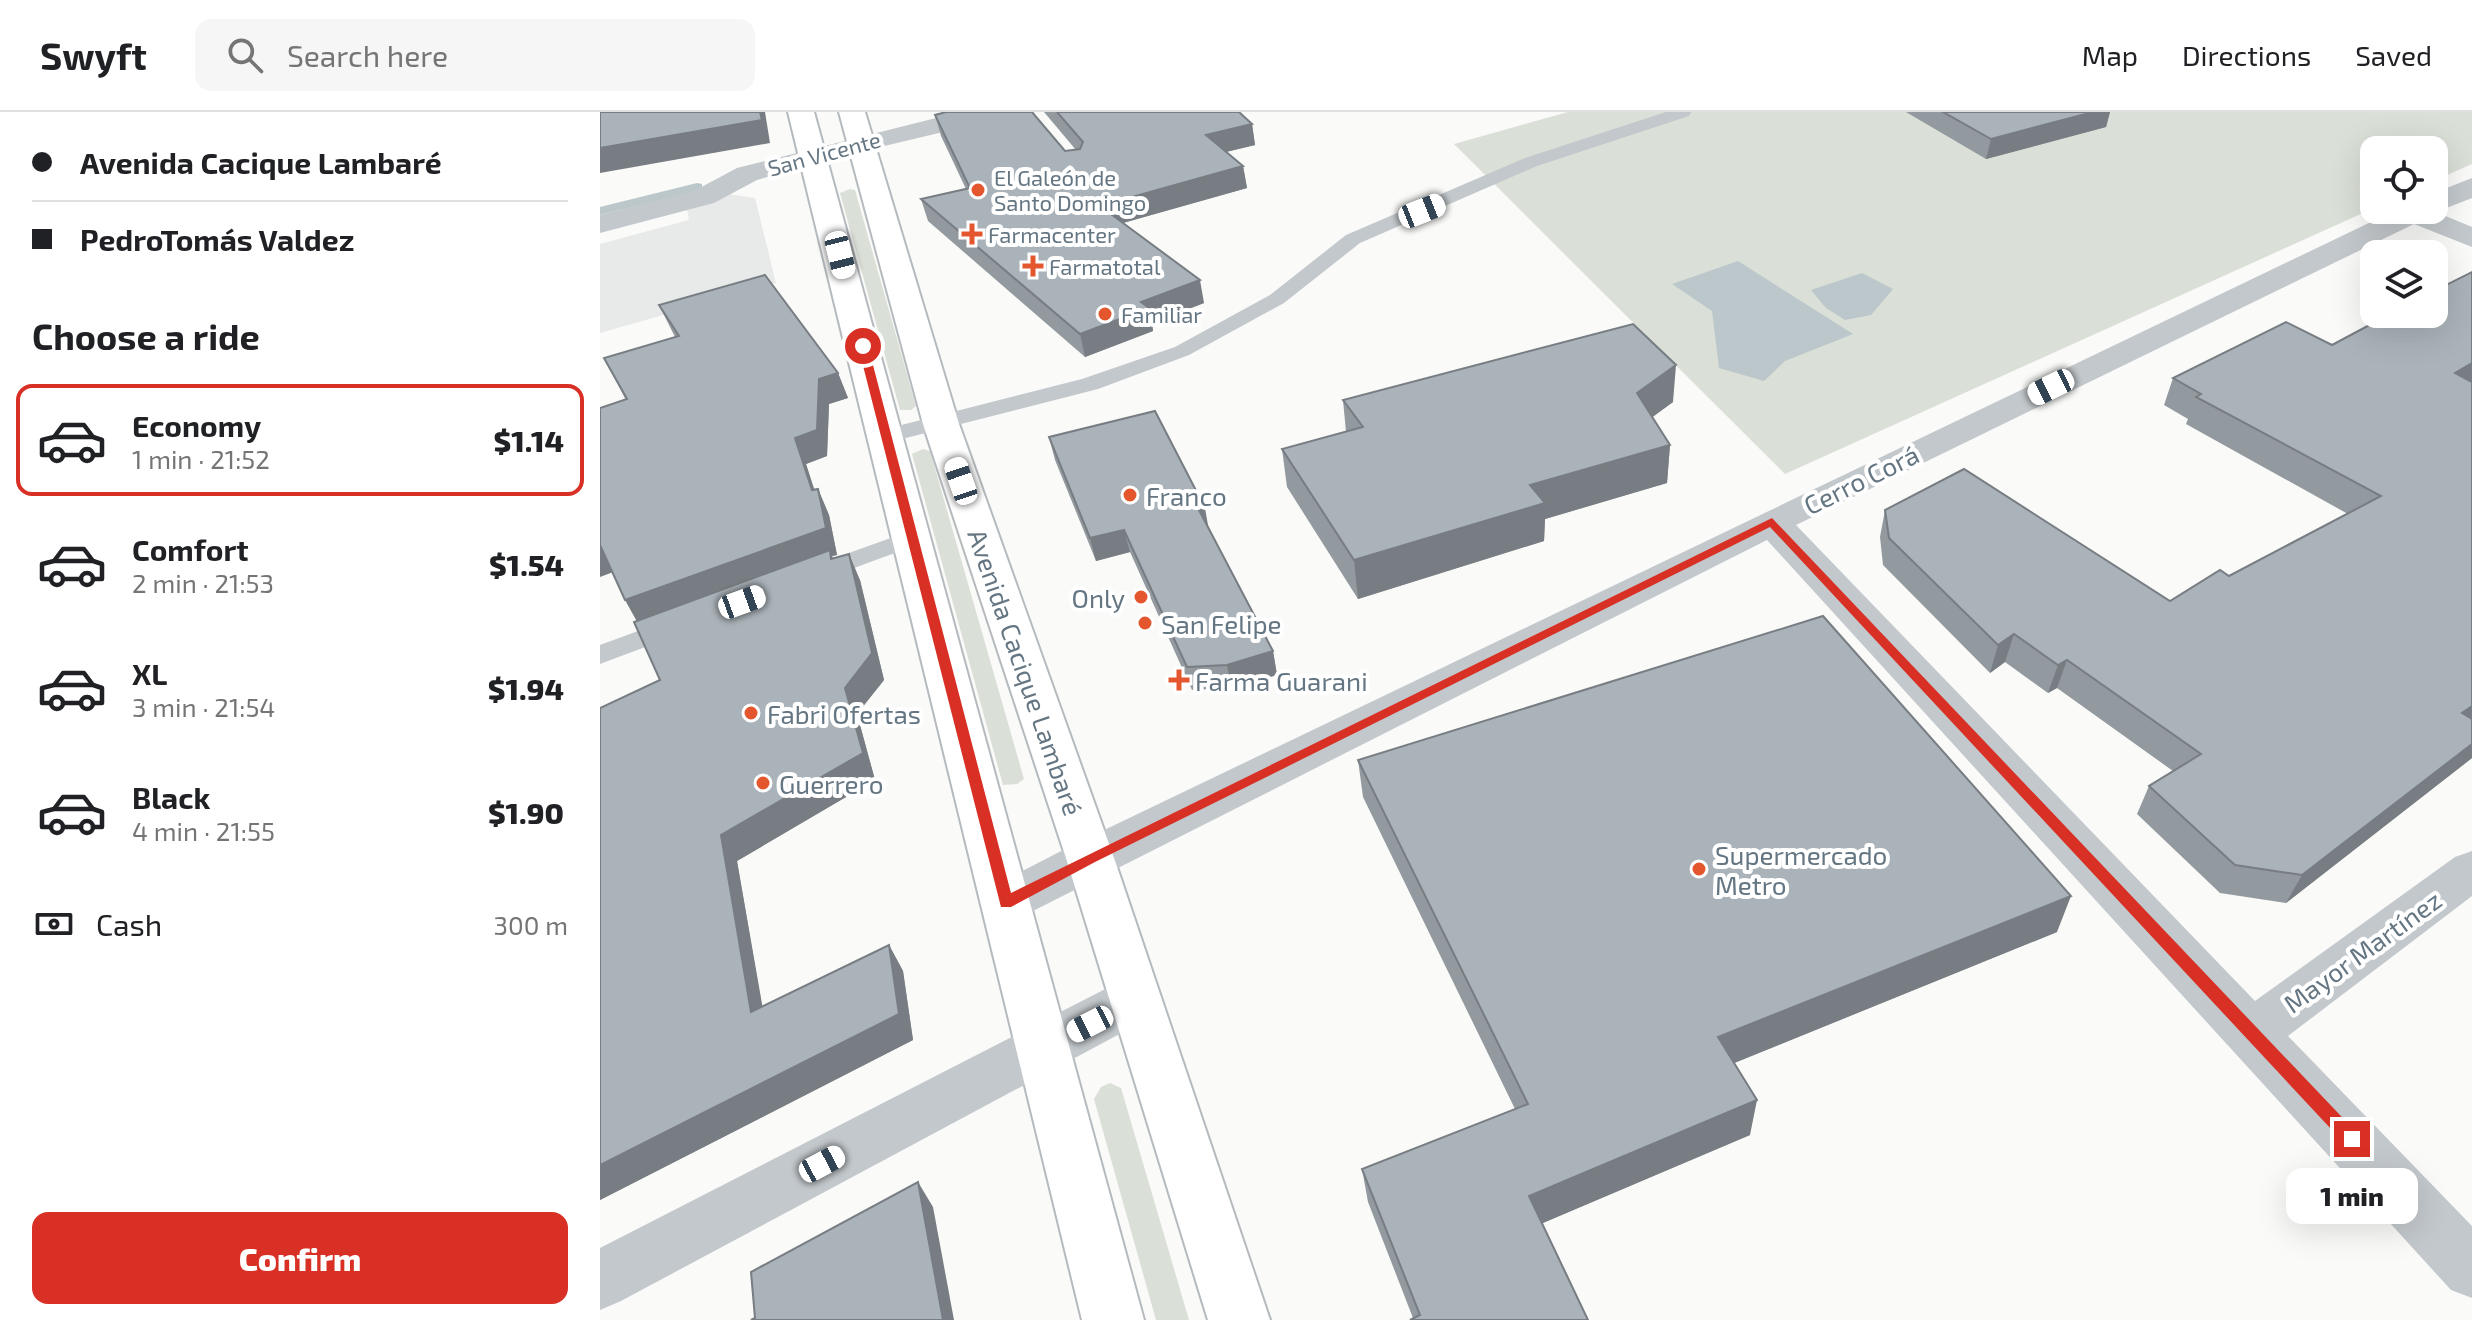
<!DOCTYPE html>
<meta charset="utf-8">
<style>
:root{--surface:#fff;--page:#f6f6f6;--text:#202124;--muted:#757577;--line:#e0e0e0;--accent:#d93025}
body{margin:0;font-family:"Exo 2",sans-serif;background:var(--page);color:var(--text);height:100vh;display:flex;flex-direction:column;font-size:30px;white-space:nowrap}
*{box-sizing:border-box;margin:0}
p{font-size:26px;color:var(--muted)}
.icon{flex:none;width:44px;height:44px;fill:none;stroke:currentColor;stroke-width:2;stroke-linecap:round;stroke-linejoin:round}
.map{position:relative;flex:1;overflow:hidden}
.sheet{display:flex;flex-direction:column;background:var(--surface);width:600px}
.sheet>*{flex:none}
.hud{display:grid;align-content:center;height:176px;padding:0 32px;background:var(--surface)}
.buttons{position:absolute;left:1760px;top:24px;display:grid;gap:16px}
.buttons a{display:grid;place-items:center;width:88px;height:88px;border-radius:16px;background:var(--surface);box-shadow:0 8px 32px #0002;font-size:40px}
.end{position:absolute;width:36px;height:36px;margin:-18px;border:10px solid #d93025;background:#fff;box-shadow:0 0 0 4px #fff}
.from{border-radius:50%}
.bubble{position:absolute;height:56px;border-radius:16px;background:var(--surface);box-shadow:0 8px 32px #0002;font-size:26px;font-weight:800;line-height:56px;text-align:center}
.car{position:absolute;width:24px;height:48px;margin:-24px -12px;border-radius:10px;box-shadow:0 0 6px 2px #0007;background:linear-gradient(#fff 24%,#345 0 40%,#fff 0 76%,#345 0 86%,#fff 0)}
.hud b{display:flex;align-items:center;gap:28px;height:76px;font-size:30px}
.hud b+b{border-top:2px solid var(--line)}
.hud i{width:20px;height:20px;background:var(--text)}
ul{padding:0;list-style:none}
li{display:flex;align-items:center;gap:24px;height:112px;margin:0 16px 12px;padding:0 16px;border:4px solid transparent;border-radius:16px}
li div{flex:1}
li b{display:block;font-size:30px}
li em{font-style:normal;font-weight:800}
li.active{border-color:var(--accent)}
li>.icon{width:72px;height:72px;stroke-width:1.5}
h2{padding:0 32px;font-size:36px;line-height:96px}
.pay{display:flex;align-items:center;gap:20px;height:88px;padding:0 32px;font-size:30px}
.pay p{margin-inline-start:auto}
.primary-button{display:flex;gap:16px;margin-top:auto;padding:16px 32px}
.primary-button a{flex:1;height:92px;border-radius:16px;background:var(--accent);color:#fff;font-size:32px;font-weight:800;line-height:92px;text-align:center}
header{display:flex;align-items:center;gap:48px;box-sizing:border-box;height:112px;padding:0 40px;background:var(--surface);border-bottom:2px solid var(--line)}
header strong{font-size:38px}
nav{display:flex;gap:44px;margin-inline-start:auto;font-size:28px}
.search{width:560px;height:72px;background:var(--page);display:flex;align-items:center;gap:20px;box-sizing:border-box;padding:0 28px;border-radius:16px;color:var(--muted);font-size:30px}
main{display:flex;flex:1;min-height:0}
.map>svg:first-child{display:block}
.built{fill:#e8e9e9}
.green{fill:#dadfd7}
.water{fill:#bbc7cb}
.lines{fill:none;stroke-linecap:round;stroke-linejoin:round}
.stream{fill:#bbc7cb;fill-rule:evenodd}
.primary-casing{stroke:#b5babe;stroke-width:4}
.service{fill:#c3c8cc;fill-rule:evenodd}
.minor{fill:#c3c8cc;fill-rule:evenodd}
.primary{fill:#fff;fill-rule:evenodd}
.wall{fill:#929a9f}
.shaded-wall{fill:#777d82}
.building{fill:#aab3b9;stroke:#777d82;stroke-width:2}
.route{fill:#d93025}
.poi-dot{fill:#e4572e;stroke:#fff;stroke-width:3}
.labels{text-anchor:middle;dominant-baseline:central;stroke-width:8;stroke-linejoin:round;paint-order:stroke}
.far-street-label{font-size:22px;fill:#657683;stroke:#fff}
.far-poi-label{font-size:22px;fill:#657683;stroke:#fff;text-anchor:start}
.street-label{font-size:26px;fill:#657683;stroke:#fff}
.poi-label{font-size:26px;fill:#657683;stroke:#fff;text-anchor:start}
</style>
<header>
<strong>Swyft</strong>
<div class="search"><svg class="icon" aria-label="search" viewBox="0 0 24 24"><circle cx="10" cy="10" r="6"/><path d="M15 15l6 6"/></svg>Search here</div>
<nav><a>Map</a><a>Directions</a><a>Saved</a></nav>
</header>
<main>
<section class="sheet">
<div class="hud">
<b><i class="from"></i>Avenida Cacique Lambaré</b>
<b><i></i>PedroTomás Valdez</b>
</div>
<h2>Choose a ride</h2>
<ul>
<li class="active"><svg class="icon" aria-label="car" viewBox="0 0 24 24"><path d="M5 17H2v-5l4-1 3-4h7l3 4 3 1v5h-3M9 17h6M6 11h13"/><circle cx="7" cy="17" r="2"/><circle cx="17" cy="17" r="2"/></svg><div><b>Economy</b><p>1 min · 21:52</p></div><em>$1.14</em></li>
<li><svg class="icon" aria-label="car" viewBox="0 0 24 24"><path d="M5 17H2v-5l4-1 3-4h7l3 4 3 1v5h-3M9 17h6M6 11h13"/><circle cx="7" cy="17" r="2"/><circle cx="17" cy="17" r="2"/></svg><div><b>Comfort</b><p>2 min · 21:53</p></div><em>$1.54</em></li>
<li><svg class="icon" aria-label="car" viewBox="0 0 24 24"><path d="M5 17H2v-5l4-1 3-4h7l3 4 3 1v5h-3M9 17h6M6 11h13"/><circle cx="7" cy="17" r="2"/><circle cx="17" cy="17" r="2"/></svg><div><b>XL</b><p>3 min · 21:54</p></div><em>$1.94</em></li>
<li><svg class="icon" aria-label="car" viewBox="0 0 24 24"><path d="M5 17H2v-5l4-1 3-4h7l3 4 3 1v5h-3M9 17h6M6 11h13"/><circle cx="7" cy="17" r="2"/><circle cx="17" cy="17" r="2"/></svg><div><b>Black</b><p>4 min · 21:55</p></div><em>$1.90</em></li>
</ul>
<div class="pay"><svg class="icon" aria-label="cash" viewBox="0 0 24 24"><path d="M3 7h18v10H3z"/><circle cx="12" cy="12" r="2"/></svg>Cash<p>300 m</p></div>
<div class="primary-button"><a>Confirm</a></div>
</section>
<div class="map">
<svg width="1872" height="1208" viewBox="0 0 1872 1208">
<rect width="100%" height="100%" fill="#fafaf8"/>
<path class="built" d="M128 82 155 86 176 171 0 221V132L89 108 86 93Z"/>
<g class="green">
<path d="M968 0H1872V52L1834 69V38H1774V96L1185 362 854 32Z"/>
<path d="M250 77 255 78 316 294 311 298H300L240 81Z"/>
<path d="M323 337 330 339 424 667 417 672 403 673 312 342Z"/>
<path d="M510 971 521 976 589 1208H556L494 987 501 975Z"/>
</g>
<g class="water">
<path d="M1138 149 1253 222 1185 249 1164 269 1119 256 1112 199 1072 172Z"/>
<path d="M1262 161 1293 177 1271 203 1245 208 1226 196 1211 178Z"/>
</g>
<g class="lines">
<path class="stream" d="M97 71 102 72V78L0 103V95Z"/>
<g class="primary-casing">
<g id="primary">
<path d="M188 0H214L544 1208H482Z"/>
<path d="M239 0H265L359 312 514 746 670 1208H608L466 746 323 312Z"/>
</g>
</g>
<g class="service">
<path d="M1066 0H1091L1089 4 937 54 760 131 684 191 589 243 498 277 294 329H278L275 324 278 319 482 267 575 235 670 183 746 123 925 46Z"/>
<path d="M313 418 322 421 325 426 322 431 216 470 207 468 203 462 207 456Z"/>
<path d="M76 505 85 508 89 514 85 520 0 552V533Z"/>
</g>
<g class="minor">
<path d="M360 0H406L402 6 221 49 157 68 114 91 0 121V103L94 79 137 56Z"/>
<path d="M1872 66V86L1836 100 1872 115V135L1814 112 1196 413 1655 889 1855 745 1872 739V784L1688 924 1872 1114V1186L1851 1178 1167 428 423 804 406 810 389 804 381 790 389 776 473 733 1796 98H1834V81Z"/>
<path d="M536 865 555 871 562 887 555 903 21 1189 0 1198V1136L517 871Z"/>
</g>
<use href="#primary" class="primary"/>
</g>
<g class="wall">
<path d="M444 0H639L652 12 655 33 626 40 643 54 647 76 523 111 604 191 552 211 553 219 485 245 328 109 321 87 366 77 341 24 335 3 465 39 476 38Z"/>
<path d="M1306 0H1510L1506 15 1386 47Z"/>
<path d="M1872 160V646L1686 791 1620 781 1537 702 1549 674 1573 659 1457 576 1448 581 1405 550 1390 561 1283 453 1280 425 1285 398 1570 489 1629 464 1748 402 1586 312 1588 307 1564 293 1573 266 1732 233Z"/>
<path d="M59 193 238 261 248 286 229 292 227 344 206 352 214 378 218 377 229 403 237 443 232 444 233 446 260 468 284 568 257 602 275 668 137 749 162 895 289 833 303 859 313 928 0 1088V596L60 568 37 509 26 288 4 246 75 225Z"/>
<path d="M743 288 1073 290 1052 305 1070 333 1067 371 945 407 944 429 758 487 687 375 682 337 746 320Z"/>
<path d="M449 325 609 417 673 539 677 563 631 576 592 578 530 440 496 449 455 348Z"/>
<path d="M758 648 1457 820 1134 951 1150 1023 942 1111 988 1208 813 1206 768 1090 762 1057 915 997 763 685Z"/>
</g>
<g class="shaded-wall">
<path d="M160 0H165L170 31 0 61V36Z"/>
<path d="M1493 0H1510L1506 15 1386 47 1391 27Z"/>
<path d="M652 12 655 33 609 44 606 23Z"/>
<path d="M643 54 647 76 505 116 500 94Z"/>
<path d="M600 168 604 191 552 211 553 219 485 245 480 222 541 190Z"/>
<path d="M1872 251V269L1855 261Z"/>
<path d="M1076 253 1073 290 1035 318 1037 281Z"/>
<path d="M238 261 248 286 229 292 227 344 206 352 223 404 212 378 195 326 219 267Z"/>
<path d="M1070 333 1067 371 945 407 944 429 758 487 754 448 930 373Z"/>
<path d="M218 377 229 403 237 443 232 444 241 465 40 515 25 488Z"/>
<path d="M605 396 609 419 599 398Z"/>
<path d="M524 418 530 440 496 449 490 426Z"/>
<path d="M0 433 16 459 0 465Z"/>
<path d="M249 442 260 468 284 568 257 602 275 668 137 749 168 926 151 900 121 723 245 576Z"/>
<path d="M1414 522 1405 550 1390 561 1398 533Z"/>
<path d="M673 539 677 563 631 576 627 553Z"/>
<path d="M1467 548 1457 576 1448 581 1458 553Z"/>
<path d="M1872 594V611L1862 601Z"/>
<path d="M1872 632V646L1686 791 1702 763Z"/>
<path d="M1471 784 1457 820 1112 960 1118 925Z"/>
<path d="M289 833 303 859 313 928 0 1088V1053Z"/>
<path d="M1157 988 1150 1023 929 1117V1084Z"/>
<path d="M318 1070 333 1095 354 1208H343Z"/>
</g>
<g class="building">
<path d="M0 0H160L162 8 0 36Z"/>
<path d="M346 0H432L465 39 480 37 483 30 457 0H639L652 12 606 23 643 54 500 94 600 168 541 190 549 196 480 222 321 87 370 76 335 3Z"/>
<path d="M1343 0H1493L1391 27Z"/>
<path d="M1872 160V251L1855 261 1872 270V594L1862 601 1872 607V632L1702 763 1635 753 1549 674 1601 642 1467 548 1458 553 1414 522 1398 533 1289 426 1285 398 1364 357 1570 489 1620 458 1629 464 1781 384 1596 285 1601 282 1573 266 1686 210 1732 233 1790 202H1834V179Z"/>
<path d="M165 163 238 261 219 267 217 318 195 326 212 378 218 377 226 416 25 488 0 433V296L27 287 4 246 79 224 59 193Z"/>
<path d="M1033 212 1076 253 1037 281 1070 333 930 373 945 391 754 448 682 337 763 315 743 288Z"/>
<path d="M555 299 605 396 599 398 673 539 627 553 587 555 524 418 490 426 449 325Z"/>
<path d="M230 438 231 447 249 442 272 541 245 576 263 641 121 723 151 900 289 833 299 902 0 1053V596L60 568 34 510Z"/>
<path d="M1223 504 1471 784 1118 925 1157 988 929 1084 988 1208H810L820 1203 762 1057 928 992 758 648Z"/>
<path d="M318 1070 343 1208H151L155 1206 151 1160Z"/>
</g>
<path class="route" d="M263 231 268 234 411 781 1172 406 1758 1022 1761 1027 1758 1033H1746L1170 415 495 750 411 795H401L258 234Z"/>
<g class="poi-dot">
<circle cx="378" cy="78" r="8"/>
<path d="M368 110h8v8h8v8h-8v8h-8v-8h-8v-8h8z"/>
<path d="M429 142h8v8h8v8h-8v8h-8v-8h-8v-8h8z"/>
<circle cx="505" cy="202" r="8"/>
<circle cx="530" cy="383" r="8"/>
<circle cx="541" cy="485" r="8"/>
<circle cx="545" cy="511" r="8"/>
<path d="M575 556h8v8h8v8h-8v8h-8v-8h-8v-8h8z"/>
<circle cx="151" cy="601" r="8"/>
<circle cx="163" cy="671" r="8"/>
<circle cx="1099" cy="757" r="8"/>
</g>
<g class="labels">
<g class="far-street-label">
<text transform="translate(224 41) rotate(-15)">San Vicente</text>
</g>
<g class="far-poi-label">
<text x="394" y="65">El Galeón de<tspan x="394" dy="25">Santo Domingo</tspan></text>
<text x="388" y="122">Farmacenter</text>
<text x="449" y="154">Farmatotal</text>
<text x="521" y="202">Familiar</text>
</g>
<g class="street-label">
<text transform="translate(1261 367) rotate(-26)">Cerro Corá</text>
<text transform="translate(426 560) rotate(71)">Avenida Cacique Lambaré</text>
<text transform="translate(1762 839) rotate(-36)">Mayor Martínez</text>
</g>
<g class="poi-label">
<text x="546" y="383">Franco</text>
<text x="525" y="485" text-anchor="end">Only</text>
<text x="561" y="511">San Felipe</text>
<text x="595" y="568">Farma Guarani</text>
<text x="167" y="601">Fabri Ofertas</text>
<text x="179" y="671">Guerrero</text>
<text x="1115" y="742">Supermercado<tspan x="1115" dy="30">Metro</tspan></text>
</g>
</g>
</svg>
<div class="buttons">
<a><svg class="icon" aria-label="locate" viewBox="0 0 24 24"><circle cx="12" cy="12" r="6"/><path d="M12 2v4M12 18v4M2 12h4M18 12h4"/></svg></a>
<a><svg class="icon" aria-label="layers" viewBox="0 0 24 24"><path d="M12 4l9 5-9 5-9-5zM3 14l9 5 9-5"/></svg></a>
</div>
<i class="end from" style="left:263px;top:234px"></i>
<i class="end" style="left:1752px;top:1027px"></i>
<div class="bubble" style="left:1686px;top:1056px;width:132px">1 min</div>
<i class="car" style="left:822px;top:99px;rotate:68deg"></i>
<i class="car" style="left:240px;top:143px;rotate:166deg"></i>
<i class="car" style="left:1451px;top:275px;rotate:244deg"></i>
<i class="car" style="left:361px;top:369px;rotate:341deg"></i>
<i class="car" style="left:142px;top:490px;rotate:70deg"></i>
<i class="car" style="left:490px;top:912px;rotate:243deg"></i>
<i class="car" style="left:222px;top:1052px;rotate:62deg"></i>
</div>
</main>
